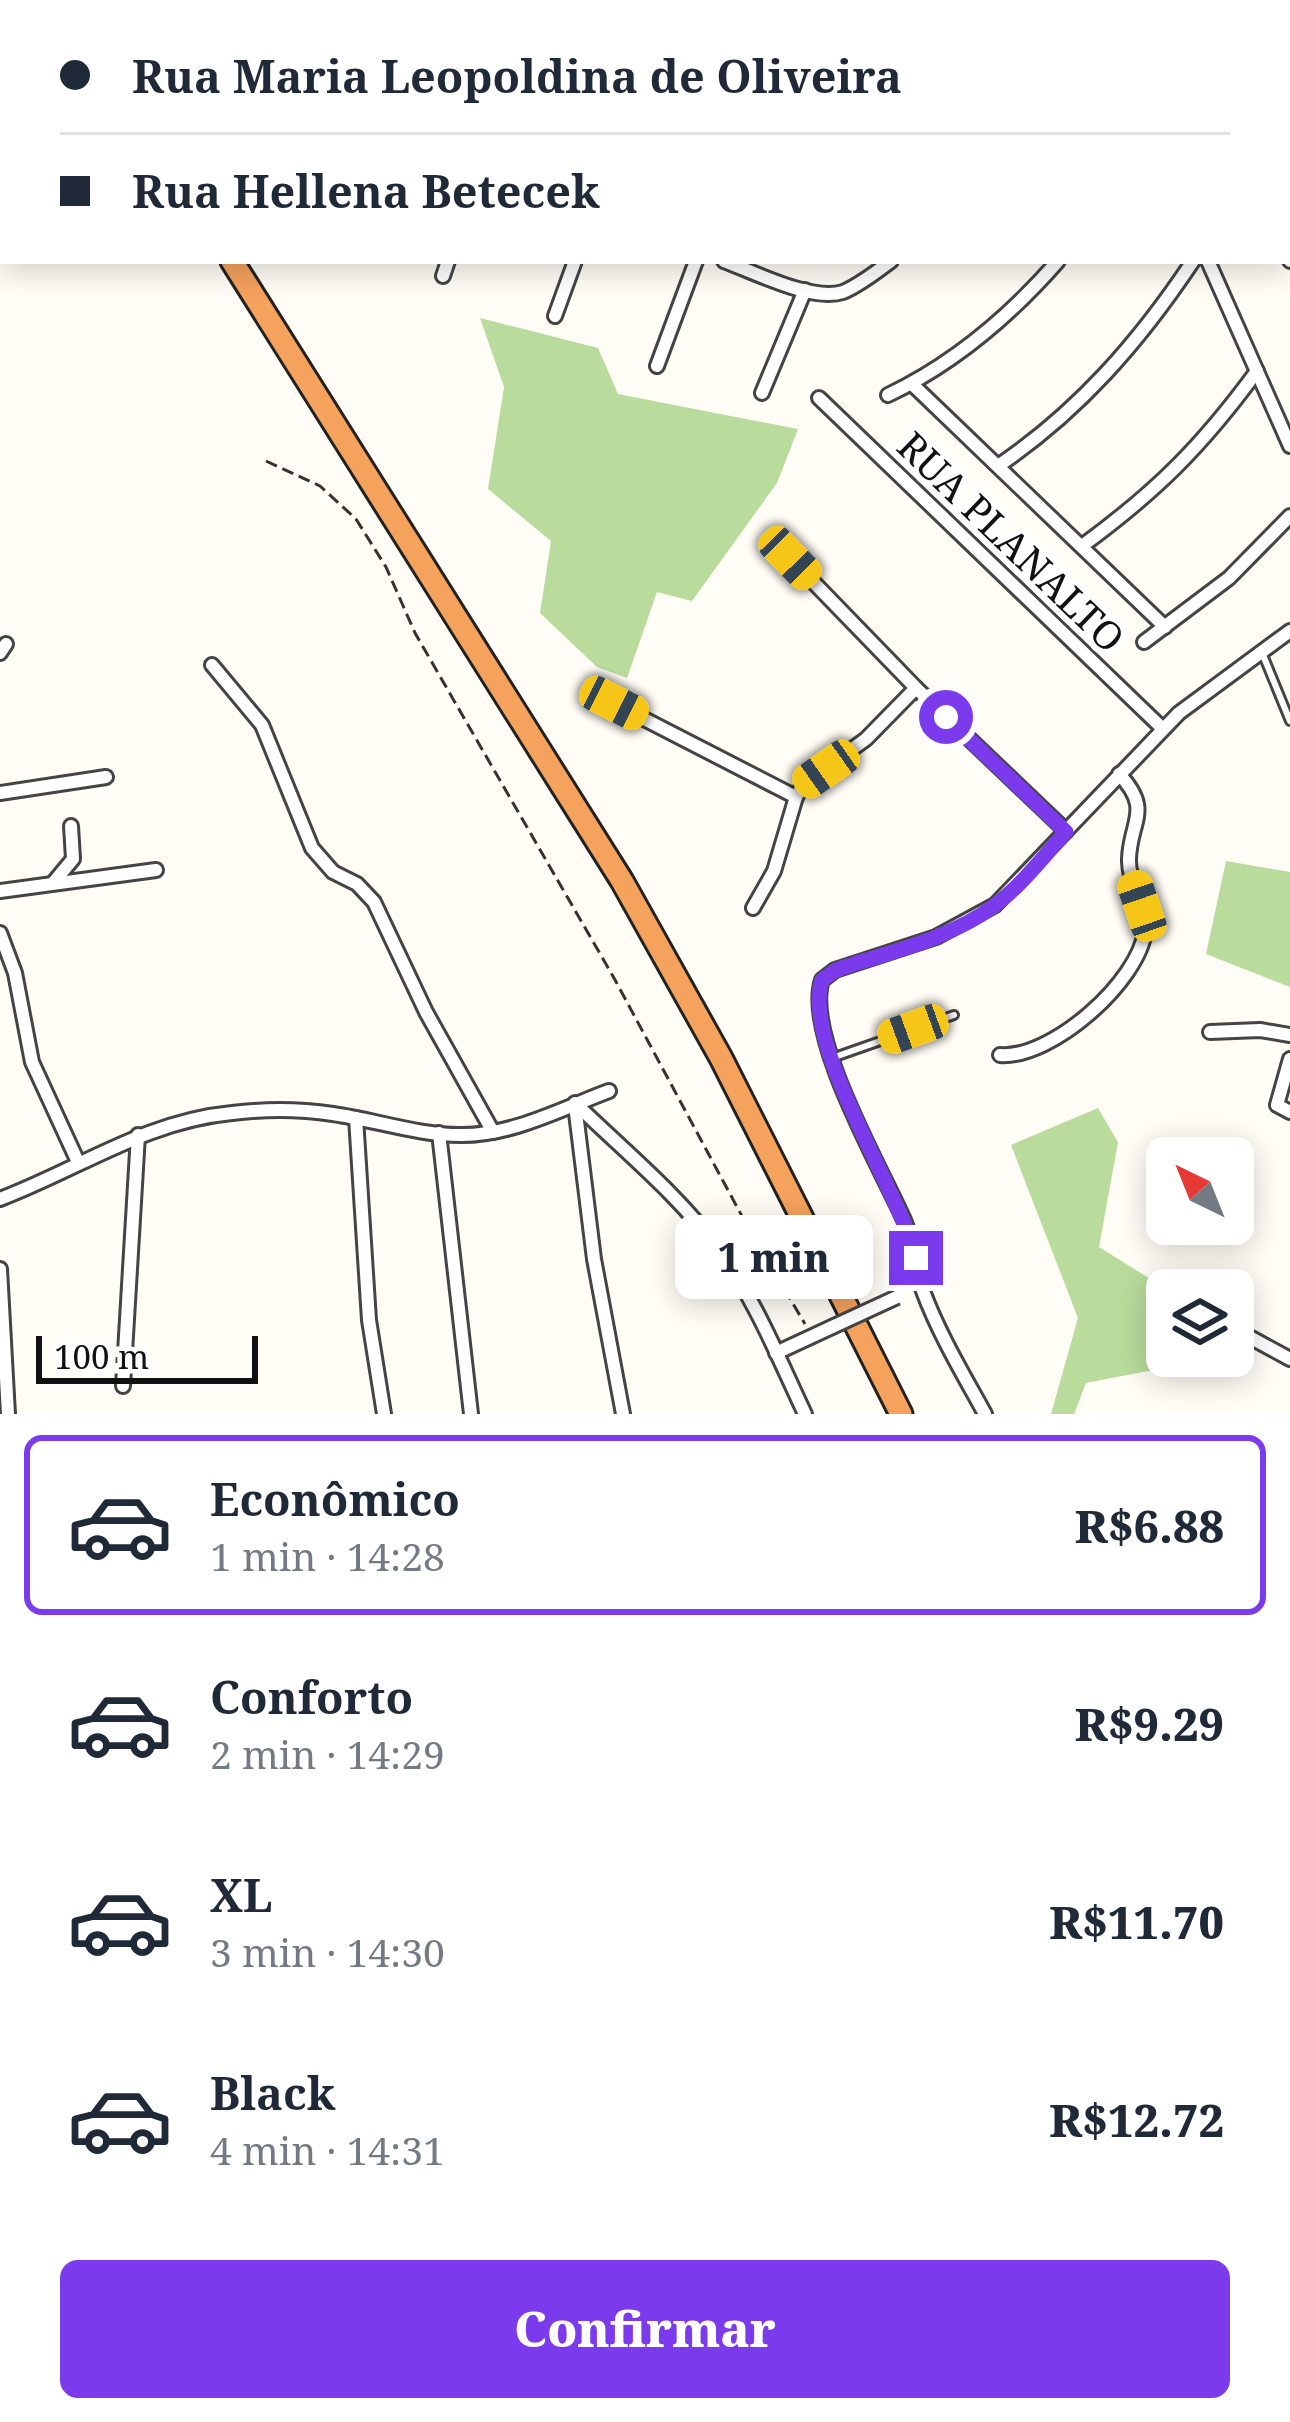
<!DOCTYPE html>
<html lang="pt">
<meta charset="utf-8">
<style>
:root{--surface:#fff;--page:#f6f6f7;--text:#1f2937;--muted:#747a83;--line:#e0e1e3;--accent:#7c3aed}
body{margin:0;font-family:"Noto Serif",serif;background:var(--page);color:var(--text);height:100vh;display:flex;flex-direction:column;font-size:45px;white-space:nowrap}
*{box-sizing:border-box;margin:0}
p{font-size:39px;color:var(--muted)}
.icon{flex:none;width:66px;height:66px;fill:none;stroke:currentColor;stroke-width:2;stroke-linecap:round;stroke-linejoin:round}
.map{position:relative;height:1414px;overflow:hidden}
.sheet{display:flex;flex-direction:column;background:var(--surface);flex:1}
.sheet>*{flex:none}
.banner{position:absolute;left:0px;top:0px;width:1290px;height:264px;box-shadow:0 6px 30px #0003;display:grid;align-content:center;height:264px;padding:0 60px;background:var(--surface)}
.needle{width:78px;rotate:317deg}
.controls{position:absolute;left:1146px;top:1137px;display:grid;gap:24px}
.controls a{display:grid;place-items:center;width:108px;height:108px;border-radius:18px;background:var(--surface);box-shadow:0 6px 30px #0003;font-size:60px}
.scale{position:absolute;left:36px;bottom:30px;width:222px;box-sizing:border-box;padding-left:12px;border:6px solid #111;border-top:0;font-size:33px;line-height:42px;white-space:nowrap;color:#111;-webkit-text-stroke:9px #fff;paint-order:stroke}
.end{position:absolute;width:54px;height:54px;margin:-27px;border:15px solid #7c3aed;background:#fff;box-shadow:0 0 0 6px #fff}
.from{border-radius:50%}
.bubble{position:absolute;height:84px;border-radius:18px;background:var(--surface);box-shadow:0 6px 30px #0003;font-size:39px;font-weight:800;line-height:84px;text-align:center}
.car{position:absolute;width:36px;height:72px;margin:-36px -18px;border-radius:15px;box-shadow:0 0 9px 3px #0007;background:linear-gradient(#f5c518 24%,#345 0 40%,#f5c518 0 76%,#345 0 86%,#f5c518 0)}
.banner b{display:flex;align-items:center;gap:42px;height:114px;font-size:45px}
.banner b+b{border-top:3px solid var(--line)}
.banner i{width:30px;height:30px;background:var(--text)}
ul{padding:21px 0 0;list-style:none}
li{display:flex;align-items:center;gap:36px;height:180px;margin:0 24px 18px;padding:0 36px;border:6px solid transparent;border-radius:18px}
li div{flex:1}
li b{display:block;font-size:45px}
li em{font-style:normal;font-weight:800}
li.on{border-color:var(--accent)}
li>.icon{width:108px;height:108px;stroke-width:1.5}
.primary-button{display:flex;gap:24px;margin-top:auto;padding:24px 60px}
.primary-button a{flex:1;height:138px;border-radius:18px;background:var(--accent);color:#fff;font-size:48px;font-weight:800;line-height:138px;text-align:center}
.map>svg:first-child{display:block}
.forest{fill:#b9dc9c}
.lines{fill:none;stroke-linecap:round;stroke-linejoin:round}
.lane-casing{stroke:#444;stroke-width:12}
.street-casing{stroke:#444;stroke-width:18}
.highway-casing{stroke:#222;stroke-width:27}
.path{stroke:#333;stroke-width:3;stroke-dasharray:12 6;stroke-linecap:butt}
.lane{stroke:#fff;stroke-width:6}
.street{stroke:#fff;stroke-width:12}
.highway{stroke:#f5a25d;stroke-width:21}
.street-bridge-casing{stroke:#444;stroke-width:18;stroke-linecap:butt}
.street-bridge{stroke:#fff;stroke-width:12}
.route{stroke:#7c3aed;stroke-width:15}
.labels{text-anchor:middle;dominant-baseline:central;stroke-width:12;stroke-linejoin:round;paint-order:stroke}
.street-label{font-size:39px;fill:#111;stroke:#fff}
</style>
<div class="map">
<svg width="1290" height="1414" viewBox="0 0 1290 1414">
<rect width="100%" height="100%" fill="#fffdf5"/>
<g class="forest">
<path d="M480 318 598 348 618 394 798 429 777 483 692 601 657 592 627 678 597 667 540 613 551 541 488 489 504 387Z"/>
<path d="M1226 861 1290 872V987L1206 954Z"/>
<path d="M1098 1108 1118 1142 1099 1247 1168 1290 1167 1356H1207L1205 1360 1086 1383 1074 1414H1051L1078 1318 1011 1145Z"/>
</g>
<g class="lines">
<g class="lane-casing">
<g id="lane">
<path d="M130 0 132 3"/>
<path d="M1263 655 1290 721"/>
<path d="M832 1058 954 1015"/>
</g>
</g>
<g class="street-casing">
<g id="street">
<path d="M999 0 1000 3"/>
<path d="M1175 0 1176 3"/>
<path d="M926 3 928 0"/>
<path d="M1287 85 1290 87"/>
<path d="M1287 134 1290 141"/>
<path d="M1287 254 1290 261"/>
<path d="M724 261C754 272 812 302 843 292 860 285 876 272 891 261"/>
<path d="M1208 261 1290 446"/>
<path d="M443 276 448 261"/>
<path d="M555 316 575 261"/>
<path d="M657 366 696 261"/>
<path d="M912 384 1165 627"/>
<path d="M762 393 805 290"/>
<path d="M888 395C955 363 1009 317 1058 261"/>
<path d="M819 398 1162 728"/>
<path d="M998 466C1079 411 1139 342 1193 261"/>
<path d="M1082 546C1157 491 1202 446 1257 371"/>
<path d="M790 558 916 688 1066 831"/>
<path d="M1144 642 1229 578 1290 516"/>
<path d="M0 653 6 644"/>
<path d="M212 665 262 725 312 848 333 872 357 884 374 902 426 1012 493 1132"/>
<path d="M613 703 796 797 804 784 866 739 916 688"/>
<path d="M0 793 106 777"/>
<path d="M53 883 73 859 71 826"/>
<path d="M0 891 156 870"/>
<path d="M753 908 774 871 796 797"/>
<path d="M0 933 15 973 32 1062 78 1162"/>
<path d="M1210 1032 1260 1030 1290 1035"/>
<path d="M1000 1055C1052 1059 1139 981 1145 931 1148 905 1128 884 1129 859 1130 821 1153 810 1119 774"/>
<path d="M1290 1059 1277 1105 1290 1112"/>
<path d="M575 1103C623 1150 679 1195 718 1249 755 1299 779 1359 805 1414"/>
<path d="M575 1105 594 1259 623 1414"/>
<path d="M356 1118 369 1320 384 1414"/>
<path d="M439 1133 471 1414"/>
<path d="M0 1199C79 1169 146 1121 232 1113 265 1109 299 1109 333 1114 375 1120 418 1135 460 1135 511 1136 563 1108 609 1091"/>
<path d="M0 1269 8 1414"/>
<path d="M1233 1328 1290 1359"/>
<path d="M776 1353 832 1327"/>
<path d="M123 1386 138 1135"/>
<path d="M985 1414C963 1374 939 1334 923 1291 915 1268 914 1243 904 1220 880 1166 804 1035 822 980L835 970 936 937 995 905 1179 713 1290 631"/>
</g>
</g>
<g class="highway-casing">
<g id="highway">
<path d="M71 0 73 3"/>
<path d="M232 261 622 881 721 1058 901 1414"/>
</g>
</g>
<path class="path" d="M266 461 320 486 356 519 386 567 415 633 614 978 751 1233 805 1324"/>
<use href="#lane" class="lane"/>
<use href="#street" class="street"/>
<use href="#highway" class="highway"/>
<g class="street-bridge-casing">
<path id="street-bridge" d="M832 1327 897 1297"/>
</g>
<use href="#street-bridge" class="street-bridge"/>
</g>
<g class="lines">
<path class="route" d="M916 1258C899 1189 801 1044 822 980L836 970C888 952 948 940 994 906 1021 886 1043 857 1066 832L946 717"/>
</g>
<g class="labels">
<g class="street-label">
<text transform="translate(1012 541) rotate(44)">RUA PLANALTO</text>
</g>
</g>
</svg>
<div class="controls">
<a><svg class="needle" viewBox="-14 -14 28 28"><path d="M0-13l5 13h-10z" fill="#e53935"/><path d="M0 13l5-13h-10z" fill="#747a83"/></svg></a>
<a><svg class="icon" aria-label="layers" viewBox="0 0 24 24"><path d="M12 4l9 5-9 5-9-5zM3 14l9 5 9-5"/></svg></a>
</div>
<div class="scale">100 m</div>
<i class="end from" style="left:946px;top:717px"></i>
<i class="end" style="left:916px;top:1258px"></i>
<div class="bubble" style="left:675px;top:1215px;width:198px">1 min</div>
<i class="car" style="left:790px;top:558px;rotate:136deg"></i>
<i class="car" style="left:614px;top:703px;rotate:117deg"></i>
<i class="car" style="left:826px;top:769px;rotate:235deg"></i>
<i class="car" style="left:1142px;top:906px;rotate:341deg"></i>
<i class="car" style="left:913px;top:1029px;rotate:250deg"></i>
<div class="banner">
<b><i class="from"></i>Rua Maria Leopoldina de Oliveira</b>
<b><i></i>Rua Hellena Betecek</b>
</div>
</div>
<section class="sheet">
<ul>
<li class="on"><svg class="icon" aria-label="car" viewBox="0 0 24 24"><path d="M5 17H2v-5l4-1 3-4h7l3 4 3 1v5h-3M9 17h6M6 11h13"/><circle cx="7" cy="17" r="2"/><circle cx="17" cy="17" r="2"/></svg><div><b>Econômico</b><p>1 min · 14:28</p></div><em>R$6.88</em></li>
<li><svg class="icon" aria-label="car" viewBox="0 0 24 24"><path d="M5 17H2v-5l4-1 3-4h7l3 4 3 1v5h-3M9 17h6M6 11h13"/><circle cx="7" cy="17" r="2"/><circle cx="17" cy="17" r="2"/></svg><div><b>Conforto</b><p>2 min · 14:29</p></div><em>R$9.29</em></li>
<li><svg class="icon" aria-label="car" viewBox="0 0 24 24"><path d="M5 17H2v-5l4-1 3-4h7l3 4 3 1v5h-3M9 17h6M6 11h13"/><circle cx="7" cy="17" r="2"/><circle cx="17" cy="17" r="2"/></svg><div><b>XL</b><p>3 min · 14:30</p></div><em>R$11.70</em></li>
<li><svg class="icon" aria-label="car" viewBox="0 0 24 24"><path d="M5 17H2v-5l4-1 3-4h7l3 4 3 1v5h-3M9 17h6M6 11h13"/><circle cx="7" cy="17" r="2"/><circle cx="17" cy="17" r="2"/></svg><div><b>Black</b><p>4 min · 14:31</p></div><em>R$12.72</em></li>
</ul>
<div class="primary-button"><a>Confirmar</a></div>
</section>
